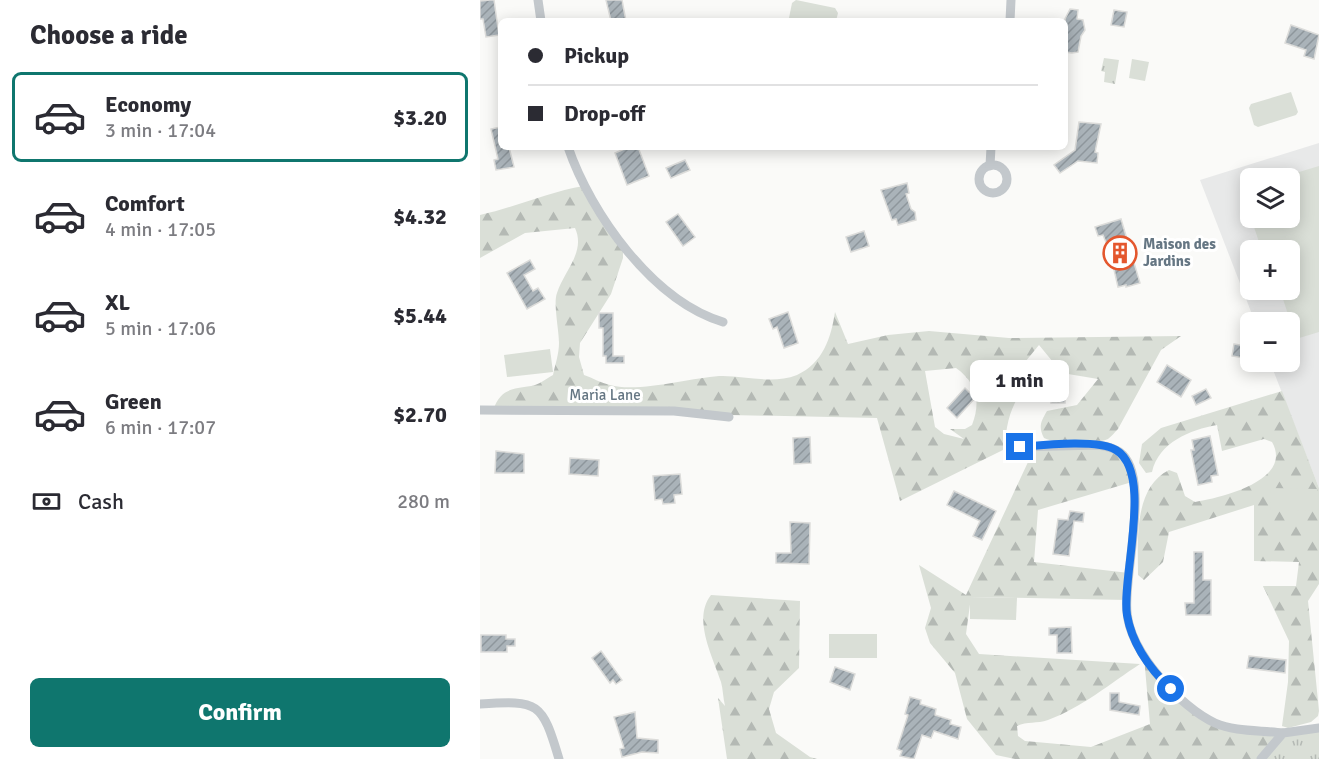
<!DOCTYPE html>
<meta charset="utf-8">
<style>
:root{--surface:#fff;--page:#f2f2f3;--text:#2b2b33;--muted:#7c7c81;--line:#e1e1e2;--accent:#0f766e}
body{margin:0;font-family:Signika,sans-serif;background:var(--page);color:var(--text);height:100vh;display:flex;flex-direction:column;font-size:22px;white-space:nowrap}
*{box-sizing:border-box;margin:0}
p{font-size:20px;color:var(--muted)}
.icon{flex:none;width:33px;height:33px;fill:none;stroke:currentColor;stroke-width:2;stroke-linecap:round;stroke-linejoin:round}
.map{position:relative;flex:1;overflow:hidden}
.drawer{display:flex;flex-direction:column;background:var(--surface);width:480px}
.drawer>*{flex:none}
.banner{position:absolute;left:18px;top:18px;width:570px;height:132px;border-radius:9px;box-shadow:0 3px 15px #0003;display:grid;align-content:center;height:132px;padding:0 30px;background:var(--surface)}
.buttons{position:absolute;left:760px;top:168px;display:grid;gap:12px}
.buttons a{display:grid;place-items:center;width:60px;height:60px;border-radius:9px;background:var(--surface);box-shadow:0 3px 15px #0003;font-size:30px}
.end{position:absolute;width:27px;height:27px;margin:-14px;border:8px solid #1a73e8;background:#fff;box-shadow:0 0 0 3px #fff}
.from{border-radius:50%}
.bubble{position:absolute;height:42px;border-radius:9px;background:var(--surface);box-shadow:0 3px 15px #0003;font-size:20px;font-weight:700;line-height:42px;text-align:center}
.banner b{display:flex;align-items:center;gap:21px;height:57px;font-size:22px}
.banner b+b{border-top:2px solid var(--line)}
.banner i{width:15px;height:15px;background:var(--text)}
ul{padding:0;list-style:none}
li{display:flex;align-items:center;gap:18px;height:90px;margin:0 12px 9px;padding:0 18px;border:3px solid transparent;border-radius:9px}
li div{flex:1}
li b{display:block;font-size:22px}
li em{font-style:normal;font-weight:700}
li.active{border-color:var(--accent)}
li>.icon{width:54px;height:54px;stroke-width:1.5}
h2{padding:0 30px;font-size:27px;line-height:72px}
.pay{display:flex;align-items:center;gap:15px;height:66px;padding:0 30px;font-size:22px}
.pay p{margin-inline-start:auto}
.button{display:flex;gap:12px;margin-top:auto;padding:12px 30px}
.button a{flex:1;height:69px;border-radius:9px;background:var(--accent);color:#fff;font-size:24px;font-weight:700;line-height:69px;text-align:center}
main{display:flex;flex:1;min-height:0}
.map>svg:first-child{display:block}
.built{fill:#e8e9e9;fill-rule:evenodd}
.grass{fill:url(#grass-tufts)}
.forest{fill:url(#forest-firs);fill-rule:evenodd}
.pitch{fill:#dadfd7}
.building{fill:url(#building-hatch);stroke:#dcdcda;stroke-width:1.5}
.lines{fill:none;stroke-linecap:round;stroke-linejoin:round}
.minor{stroke:#c3c8cc;stroke-width:9}
.route{stroke:#1a73e8;stroke-width:8}
.labels{text-anchor:middle;dominant-baseline:central;stroke-width:6;stroke-linejoin:round;paint-order:stroke}
.poi-label{font-size:15px;font-weight:bold;fill:#657683;stroke:#fff;text-anchor:start}
.street-label{font-size:15px;fill:#657683;stroke:#fff}
</style>
<main>
<section class="drawer">
<h2>Choose a ride</h2>
<ul>
<li class="active"><svg class="icon" aria-label="car" viewBox="0 0 24 24"><path d="M5 17H2v-5l4-1 3-4h7l3 4 3 1v5h-3M9 17h6M6 11h13"/><circle cx="7" cy="17" r="2"/><circle cx="17" cy="17" r="2"/></svg><div><b>Economy</b><p>3 min · 17:04</p></div><em>$3.20</em></li>
<li><svg class="icon" aria-label="car" viewBox="0 0 24 24"><path d="M5 17H2v-5l4-1 3-4h7l3 4 3 1v5h-3M9 17h6M6 11h13"/><circle cx="7" cy="17" r="2"/><circle cx="17" cy="17" r="2"/></svg><div><b>Comfort</b><p>4 min · 17:05</p></div><em>$4.32</em></li>
<li><svg class="icon" aria-label="car" viewBox="0 0 24 24"><path d="M5 17H2v-5l4-1 3-4h7l3 4 3 1v5h-3M9 17h6M6 11h13"/><circle cx="7" cy="17" r="2"/><circle cx="17" cy="17" r="2"/></svg><div><b>XL</b><p>5 min · 17:06</p></div><em>$5.44</em></li>
<li><svg class="icon" aria-label="car" viewBox="0 0 24 24"><path d="M5 17H2v-5l4-1 3-4h7l3 4 3 1v5h-3M9 17h6M6 11h13"/><circle cx="7" cy="17" r="2"/><circle cx="17" cy="17" r="2"/></svg><div><b>Green</b><p>6 min · 17:07</p></div><em>$2.70</em></li>
</ul>
<div class="pay"><svg class="icon" aria-label="cash" viewBox="0 0 24 24"><path d="M3 7h18v10H3z"/><circle cx="12" cy="12" r="2"/></svg>Cash<p>280 m</p></div>
<div class="button"><a>Confirm</a></div>
</section>
<div class="map">
<svg width="839" height="759" viewBox="0 0 839 759">
<defs>
<pattern id="grass-tufts" width="24" height="20" patternUnits="userSpaceOnUse" patternTransform="scale(1.5)"><rect width="24" height="20" fill="#dadfd7"/><path d="M3 7l-1-3M5 7V3M7 7l1-3M15 17l-1-3M17 17v-4M19 17l1-3" fill="none" stroke="#b4b9b4"/></pattern>
<pattern id="forest-firs" width="22" height="20" patternUnits="userSpaceOnUse" patternTransform="scale(1.5)"><rect width="22" height="20" fill="#dadfd7"/><path d="M5 1l3.5 6h-7zM16 11l3.5 6h-7z" fill="#b4b9b4"/></pattern>
<pattern id="building-hatch" width="6" height="6" patternUnits="userSpaceOnUse" patternTransform="scale(1.5)"><rect width="6" height="6" fill="#aab3b9"/><path d="M-1 1l2-2M0 6l6-6M5 7l2-2" fill="none" stroke="#8e969c"/></pattern>
</defs>
<rect width="100%" height="100%" fill="#fafaf8"/>
<path class="built" d="M839 143V488L790 362H810V322H775L720 180ZM771 178H810V218H771ZM771 250H810V290H771Z"/>
<g class="grass">
<path d="M624 58 639 60 635 84 624 82 625 72 621 71Z"/>
<path d="M839 728V759H781L803 733Z"/>
</g>
<g class="forest">
<path d="M104 186 143 245V258L131 294 100 343 99 357 104 375C113 378 121 383 130 385 157 393 210 378 239 376 265 375 291 385 317 375 343 363 351 338 355 312L368 344 408 335 449 331 529 338 701 336 681 350 638 429C635 432 631 437 628 439 614 445 577 444 564 438 558 427 561 421 567 411L597 405 618 379 582 373 559 345 541 367H566C537 391 526 411 525 449L420 501 397 418 13 410C21 389 31 389 51 386 58 385 66 379 73 375 75 365 79 354 79 343 79 330 73 303 77 293 84 271 106 252 95 228L45 233 0 258V215C36 207 68 192 104 186ZM476 368C497 383 501 402 492 425L485 429H470L484 439 464 434 455 427 445 371Z"/>
<path d="M802 391 839 488V584L828 601 839 711 838 716 831 722 808 728 802 726 808 682 809 641 783 586H816L819 562 774 561V505L689 532 683 562 664 580 658 575C658 542 653 488 689 470L697 473 705 496 715 502C739 498 814 481 792 442L784 439 742 451 737 425C710 430 679 442 672 472L666 473 659 463 662 444 681 428Z"/>
<path d="M556 445H618L642 455 652 482 558 510 554 562 649 573 647 600 491 597 486 634 499 654 660 664C631 683 601 708 568 720 557 724 547 721 537 726L538 736 545 741 611 747 670 724 664 657 675 673 735 723 803 733 781 759H535L516 755 487 719 475 673 450 643 445 628 451 608 439 565 486 595Z"/>
<path d="M231 595 320 601 319 668 294 692 289 709 296 733 330 757 337 759H247L238 698 245 706C243 698 243 689 241 682 233 657 212 619 231 595Z"/>
</g>
<g class="pitch">
<path d="M316 0 355 8 358 13 356 21H311L309 18 312 3Z"/>
<path d="M652 59 669 62 665 81 649 78Z"/>
<path d="M811 92 818 112 816 115 778 127 774 125 769 108 771 104Z"/>
<path d="M839 166V332L816 339 800 290H810V250H788L785 243 780 245 771 218H810V178H799Z"/>
<path d="M70 349 73 372 27 377 24 355Z"/>
<path d="M791 488 837 489V511L790 510Z"/>
<path d="M490 597 537 598 536 620 490 619Z"/>
<rect x="349" y="634" width="48" height="24"/>
</g>
<g class="building">
<path d="M10 0H14L19 35 6 37 3 19H0V1Z"/>
<path d="M126 0H142L146 21H131Z"/>
<path d="M590 9 598 10 597 19 603 20 605 30 601 36 598 52 592 53 585 52V19Z"/>
<path d="M634 10 647 12 644 27 631 25Z"/>
<path d="M811 25 839 35 834 59 824 56 826 50 805 43Z"/>
<path d="M599 122 621 124 615 152 618 153 617 163 598 161 580 173 574 165 595 150Z"/>
<path d="M21 127V147H29L34 167 16 170 14 160 18 159 11 129Z"/>
<path d="M149 147H158L169 176 147 185 135 153Z"/>
<path d="M205 160 210 170 191 178 186 168Z"/>
<path d="M427 183 429 193 426 194 431 209 435 212 436 220 418 225 416 219 412 220 401 190Z"/>
<path d="M198 214 215 237 203 246 186 222Z"/>
<path d="M641 219 660 283 646 287V285L638 287 630 252 623 235 618 236 615 227Z"/>
<path d="M384 231 389 246 371 252 366 237Z"/>
<path d="M50 260 55 269 44 275 53 291 58 288 65 299 47 309 27 273Z"/>
<path d="M308 312 318 343 304 348 297 327 293 329 289 319Z"/>
<path d="M119 313H133V356H144V363H126V356H123V328H119Z"/>
<path d="M754 344 766 346 764 358 752 356Z"/>
<path d="M687 365 711 380 701 397 677 382Z"/>
<rect x="571" y="377" width="14" height="26"/>
<path d="M485 388 495 398 477 418 467 408Z"/>
<path d="M726 389 731 398 716 405 712 396Z"/>
<path d="M730 436 738 475 731 476 732 482 718 485 711 450H714L712 440Z"/>
<path d="M330 437 331 463 314 464 313 438Z"/>
<path d="M16 451 44 454V473H15Z"/>
<path d="M90 458 119 460 118 476 89 474Z"/>
<path d="M200 474 202 494 194 495 195 503 183 504 182 499 175 500 173 476Z"/>
<path d="M474 491 516 511 502 540 493 536 500 521 467 505Z"/>
<path d="M590 511 604 513 603 522 594 521 589 556 573 554 578 519 588 520Z"/>
<path d="M310 522 330 523 329 564 296 563V553H311Z"/>
<path d="M714 552H723V580H731V615H706L705 603H714Z"/>
<path d="M591 627 592 653H577V635H569V628Z"/>
<path d="M1 635H26V639H35V646H27V652H1Z"/>
<path d="M121 651 142 680 136 684 133 680 130 683 112 658Z"/>
<path d="M769 656 806 660 805 673 767 668Z"/>
<path d="M355 667 375 674 370 690 350 682Z"/>
<path d="M630 693H639V702L660 706 659 715 630 710Z"/>
<path d="M430 697 441 700 440 704 456 709 455 715 471 720 470 724 481 727 478 739 454 731 451 738 442 735 434 759 420 756 422 751 417 749 428 715 425 714Z"/>
<path d="M155 712 157 738 178 740V753L162 752 142 757 140 749 144 748 134 717Z"/>
</g>
<g class="lines">
<g class="minor">
<path d="M58 0 61 21"/>
<path d="M530 21 531 0"/>
<path d="M88 147C111 214 173 301 243 322"/>
<circle cx="513" cy="179" r="14"/>
<path d="M510 166 511 147"/>
<path d="M0 410 194 411 249 417"/>
<path d="M540 447 618 445C627 446 636 448 643 455 670 483 643 576 647 612 650 652 700 707 735 723 755 732 781 730 803 733"/>
<path d="M0 704C59 700 62 702 79 759"/>
<path d="M781 759 803 733 839 728"/>
</g>
</g>
<g class="lines">
<path class="route" d="M540 447C563 445 618 439 636 450 674 473 641 578 647 615 652 644 670 669 691 689"/>
</g>
<defs>
<g id="building-ring" transform="scale(1.725)"><circle r="9.5" fill="#fff" stroke="#e4572e" stroke-width="1.5"/><path d="M-4-6H4V6H1V3H-1V6H-4ZM-2.5-4.3h1.7v1.8h-1.7ZM.8-4.3h1.7v1.8H.8ZM-2.5-1h1.7V.8h-1.7ZM.8-1h1.7V.8H.8Z" fill="#e4572e"/></g>
</defs>
<g fill-rule="evenodd">
<use href="#building-ring" x="640" y="253"/>
</g>
<g class="labels">
<g class="poi-label">
<text x="663" y="244">Maison des<tspan x="663" dy="17">Jardins</tspan></text>
</g>
<g class="street-label">
<text x="125" y="395">Maria Lane</text>
</g>
</g>
</svg>
<div class="buttons">
<a><svg class="icon" aria-label="layers" viewBox="0 0 24 24"><path d="M12 4l9 5-9 5-9-5zM3 14l9 5 9-5"/></svg></a>
<a>+</a>
<a>−</a>
</div>
<i class="end from" style="left:691px;top:689px"></i>
<i class="end" style="left:540px;top:447px"></i>
<div class="bubble" style="left:490px;top:360px;width:99px">1 min</div>
<div class="banner">
<b><i class="from"></i>Pickup</b>
<b><i></i>Drop-off</b>
</div>
</div>
</main>
